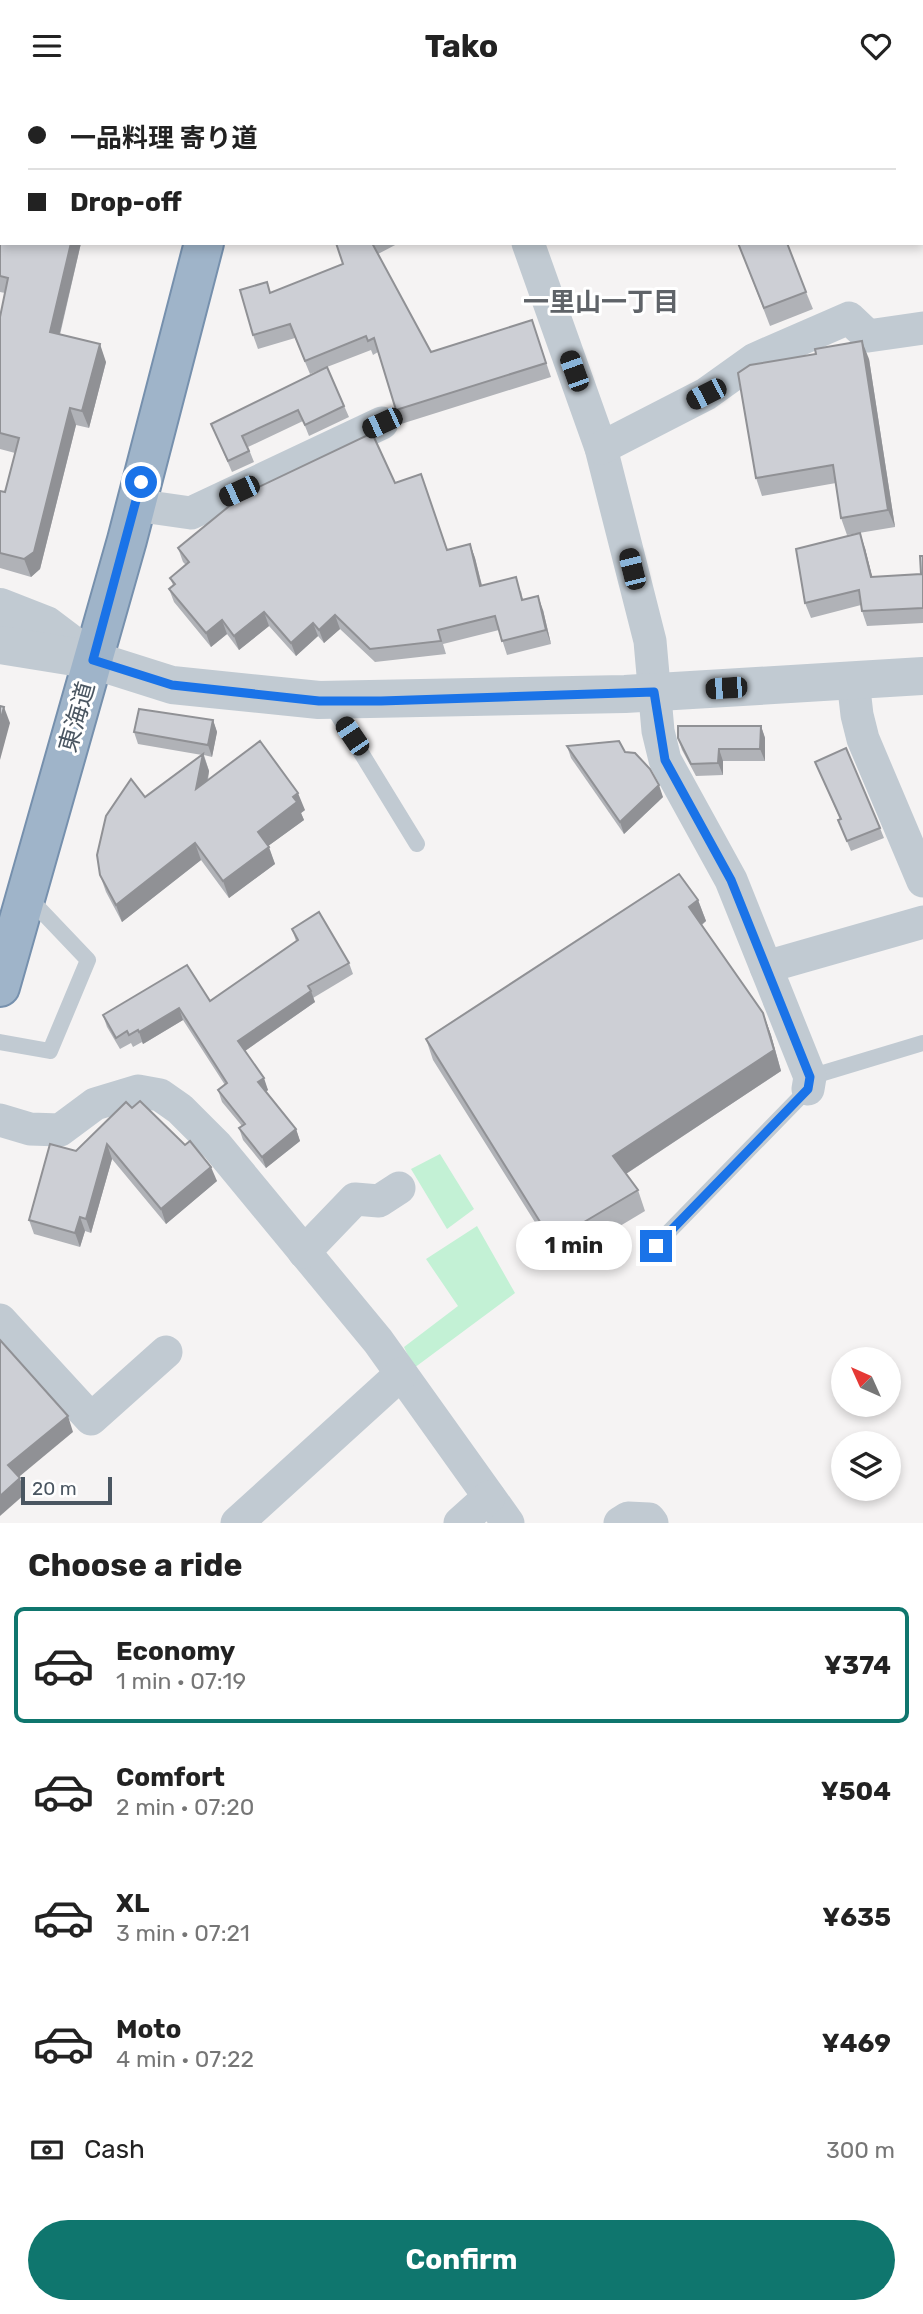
<!DOCTYPE html>
<meta charset="utf-8">
<style>
:root{--surface:#fff;--page:#f2f2f2;--text:#222;--muted:#767676;--line:#e0e0e0;--accent:#0f766e}
body{margin:0;font-family:Rubik,"Noto Sans JP",sans-serif;background:var(--page);color:var(--text);height:100vh;display:flex;flex-direction:column;font-size:26px;white-space:nowrap}
*{box-sizing:border-box;margin:0}
p{font-size:23px;color:var(--muted)}
.icon{flex:none;width:38px;height:38px;fill:none;stroke:currentColor;stroke-width:2;stroke-linecap:round;stroke-linejoin:round}
.map{position:relative;height:1432px;overflow:hidden}
.panel{display:flex;flex-direction:column;background:var(--surface);flex:1}
.panel>*{flex:none}
.hud{position:absolute;left:0px;top:0px;width:924px;height:154px;box-shadow:0 4px 10px #0003;display:grid;align-content:center;height:154px;padding:0 28px;background:var(--surface)}
.needle{width:46px;rotate:315deg}
.controls{position:absolute;left:831px;top:1256px;display:grid;gap:14px}
.controls a{display:grid;place-items:center;width:70px;height:70px;border-radius:50%;background:var(--surface);box-shadow:0 4px 10px #0003;font-size:35px}
.scale{position:absolute;left:21px;bottom:18px;width:91px;box-sizing:border-box;padding-left:7px;border:4px solid #4a5661;border-top:0;font-size:19px;line-height:24px;white-space:nowrap;color:#4a5661;-webkit-text-stroke:5px #fff;paint-order:stroke}
.end{position:absolute;width:32px;height:32px;margin:-16px;border:9px solid #1a73e8;background:#fff;box-shadow:0 0 0 4px #fff}
.from{border-radius:50%}
.bubble{position:absolute;height:49px;border-radius:24px;background:var(--surface);box-shadow:0 4px 10px #0003;font-size:23px;font-weight:700;line-height:49px;text-align:center}
.car{position:absolute;width:21px;height:42px;margin:-21px -10px;border-radius:9px;box-shadow:0 0 5px 2px #0007;background:linear-gradient(#222 24%,#8ab4d8 0 40%,#222 0 76%,#8ab4d8 0 86%,#222 0)}
.hud b{display:flex;align-items:center;gap:24px;height:66px;font-size:26px}
.hud b+b{border-top:2px solid var(--line)}
.hud i{width:18px;height:18px;background:var(--text)}
ul{padding:0;list-style:none}
li{display:flex;align-items:center;gap:21px;height:116px;margin:0 14px 10px;padding:0 14px;border:4px solid transparent;border-radius:10px}
li div{flex:1}
li b{display:block;font-size:26px}
li em{font-style:normal;font-weight:700}
li.on{border-color:var(--accent)}
li>.icon{width:63px;height:63px;stroke-width:1.5}
h2{padding:0 28px;font-size:32px;line-height:84px}
.pay{display:flex;align-items:center;gap:18px;height:77px;padding:0 28px;font-size:26px}
.pay p{margin-inline-start:auto}
.action{display:flex;gap:14px;margin-top:auto;padding:14px 28px}
.action a{flex:1;height:80px;border-radius:42px;background:var(--accent);color:#fff;font-size:28px;font-weight:700;line-height:80px;text-align:center}
header{display:flex;justify-content:space-between;align-items:center;height:91px;padding:0 28px;background:var(--surface);font-size:32px;font-weight:700}
.map>svg:first-child{display:block}
.green{fill:#c3f1d5}
.lines{fill:none;stroke-linecap:round;stroke-linejoin:round}
.trunk-casing{stroke:#7690ad;stroke-width:42}
.service{stroke:#c1cad2;stroke-width:16}
.minor{stroke:#c1cad2;stroke-width:33}
.tertiary{stroke:#c1cad2;stroke-width:38}
.trunk{stroke:#9fb4c9;stroke-width:38}
.wall{fill:#b0b2b7}
.shaded-wall{fill:#909195}
.building{fill:#cdcfd5;stroke:#909195;stroke-width:2}
.route{stroke:#1a73e8;stroke-width:9}
.labels{text-anchor:middle;dominant-baseline:central;stroke-width:6;stroke-linejoin:round;paint-order:stroke}
.street-label{font-size:24px;fill:#4a5661;stroke:#fff}
.neighbourhood-label{font-size:26px;font-weight:bold;fill:#5f6368;stroke:#fff}
</style>
<header><svg class="icon" aria-label="menu" viewBox="0 0 24 24"><path d="M4 6h16M4 12h16M4 18h16"/></svg>Tako<svg class="icon" aria-label="heart" viewBox="0 0 24 24"><path d="M12 20l-8-8c-3-5 5-10 8-4 3-6 11-1 8 4z"/></svg></header>
<div class="map">
<svg width="923" height="1432" viewBox="0 0 923 1432">
<rect width="100%" height="100%" fill="#f5f3f3"/>
<g class="green">
<path d="M440 1063 474 1118 447 1138 411 1078Z"/>
<path d="M477 1135 515 1202 414 1277 404 1256 458 1215 426 1168Z"/>
</g>
<g class="lines">
<g class="trunk-casing">
<g id="trunk">
<path d="M245 2V0"/>
<path d="M0 896 127 449 204 152"/>
</g>
</g>
<g class="service">
<path d="M330 611 417 753"/>
<path d="M0 951 50 960 88 869 28 806"/>
<path d="M810 986 923 952"/>
<path d="M655 1155 808 998"/>
</g>
<g class="minor">
<path d="M472 0 473 2"/>
<path d="M528 152 601 357 650 550 658 640 665 669 731 789 810 986 808 998"/>
<path d="M601 357 706 303 755 268 849 227 868 245 923 237"/>
<path d="M135 414 191 422 382 332"/>
<path d="M853 589 857 624 863 648 923 790"/>
<path d="M766 876 923 831"/>
<path d="M0 1029 30 1038 60 1039 95 1013 138 1000 160 1004 180 1018 217 1055 378 1250 508 1432"/>
<path d="M304 1161 355 1108 379 1110 399 1097"/>
<path d="M0 1229 91 1328 166 1261"/>
<path d="M237 1432 401 1283"/>
<path d="M460 1432 489 1406"/>
<path d="M620 1432 628 1427 649 1428 652 1432"/>
</g>
<g class="tertiary">
<path d="M0 516 46 534 91 568"/>
<path d="M0 554 93 569 172 594 319 609 625 603 923 585"/>
</g>
<use href="#trunk" class="trunk"/>
</g>
<g class="wall">
<path d="M288 0H358L354 2H288Z"/>
<path d="M671 0H885L886 2H666Z"/>
<path d="M0 69 81 152 60 244 106 271 89 337 76 334 40 478 31 486 0 477V400L5 401 15 362 0 358V226L5 202 0 201Z"/>
<path d="M336 152H399L378 163 431 261 532 229 551 286 401 333 378 261 373 264 371 259 327 276 349 326 309 345 303 330 248 356 254 371 232 381 211 333 325 277 310 283 295 247 258 258 253 244 271 202 343 173Z"/>
<path d="M738 152 806 201 813 218 770 235Z"/>
<path d="M869 268 895 436 847 444 841 427 836 392 762 405 756 387Z"/>
<path d="M395 392 447 459 470 453 475 467 482 494 521 500 523 509 543 519 551 553 507 564 499 539 443 553 446 563 375 571 340 538 324 552 318 545 296 565 269 535 239 559 227 543 211 556 174 511 169 498 173 494 170 487 186 474 183 471 178 457Z"/>
<path d="M865 457 872 486 921 483 923 465V532L867 535 862 520 861 514 811 527 805 512Z"/>
<path d="M213 629 217 641 212 666 204 664 209 680 208 690 305 719 301 722 304 729 268 755 275 773 229 807 201 769 122 831 106 801 100 784 145 706 202 664 138 653 134 641Z"/>
<path d="M761 635 765 647V670H723V684L696 685 682 659 678 647Z"/>
<path d="M567 655 663 706 624 743 571 667Z"/>
<path d="M815 671 880 737 884 747 851 760 838 729 840 728Z"/>
<path d="M698 809 706 830 702 834 763 922 771 944 781 980 626 1083 638 1099 645 1120 560 1171 433 969 426 948Z"/>
<path d="M292 838 349 872 353 883 313 907 315 911 245 960 268 999 266 1001 296 1038 300 1050 266 1077 243 1049 239 1037 242 1035 222 1011 218 999 225 994 183 929 143 953 142 951 133 956 131 952 120 958 107 936 103 924 210 910 296 850Z"/>
<path d="M132 1017 217 1090 166 1133 112 1068 91 1142 85 1140 80 1156 34 1143 29 1129Z"/>
</g>
<g class="shaded-wall">
<path d="M71 152H81L56 258 50 241Z"/>
<path d="M862 250 869 268 895 436 888 419Z"/>
<path d="M100 253 106 271 89 337 82 320Z"/>
<path d="M70 317 76 334 40 478 31 486 24 468Z"/>
<path d="M860 442 865 457 876 500 871 486Z"/>
<path d="M470 453 475 467 485 508 480 495Z"/>
<path d="M538 505 543 519 551 553 546 539Z"/>
<path d="M264 521 269 535 239 559 234 545Z"/>
<path d="M335 524 340 538 324 552 319 539Z"/>
<path d="M222 529 227 543 211 556 206 542Z"/>
<path d="M313 532 318 545 296 565 291 552Z"/>
<path d="M4 616 10 632 0 669V631Z"/>
<path d="M213 629 217 641 212 666 208 654Z"/>
<path d="M761 635 765 647V670L760 658Z"/>
<path d="M719 658 723 670V684L718 672Z"/>
<path d="M203 663 209 680 202 716 196 698Z"/>
<path d="M659 694 663 706 624 743 620 731Z"/>
<path d="M298 702 305 719 301 722 304 729 264 758 258 741Z"/>
<path d="M195 752 201 769 122 831 116 814Z"/>
<path d="M269 756 275 773 229 807 223 790Z"/>
<path d="M698 809 706 830 697 837 689 816Z"/>
<path d="M311 900 315 911 242 962 238 950Z"/>
<path d="M179 917 183 929 143 953 139 941Z"/>
<path d="M763 922 771 944 781 980 621 1086 613 1065Z"/>
<path d="M264 987 268 999 262 1003 258 991Z"/>
<path d="M296 1038 300 1050 266 1077 262 1066Z"/>
<path d="M107 1053 112 1068 91 1142 86 1128Z"/>
<path d="M211 1076 217 1090 166 1133 161 1118Z"/>
<path d="M80 1126 85 1140 80 1156 75 1142Z"/>
<path d="M68 1325 73 1341 14 1390 8 1374Z"/>
<path d="M20 1387 25 1403 0 1425V1405Z"/>
</g>
<g class="building">
<path d="M288 0H321L317 2H288Z"/>
<path d="M364 0H442L438 2H365Z"/>
<path d="M509 0H664L665 2H510Z"/>
<path d="M671 0H868L863 2H666Z"/>
<path d="M0 69H2V152H71L50 241 100 253 82 320 70 317 34 461 24 468 0 462V400L5 401 19 347 0 342V226L8 187 0 185Z"/>
<path d="M336 152H372L431 261 532 229 546 272 396 319 374 247 368 250 366 245 305 270 290 233 253 244 240 199 267 191 270 202 343 173Z"/>
<path d="M738 152H787L806 201 764 217Z"/>
<path d="M862 250 888 419 841 427 833 374 756 387 738 282 750 274 816 263 815 258Z"/>
<path d="M327 276 344 315 305 334 298 319 242 345 249 360 228 370 211 333Z"/>
<path d="M372 342 395 392 421 383 447 459 470 453 480 495 516 486 522 509 538 505 546 539 502 550 495 525 438 539 441 550 370 558 335 524 319 539 313 532 291 552 264 521 234 545 222 529 206 542 169 498 175 493 170 487 189 471 178 457 244 403Z"/>
<path d="M860 442 871 486 921 483 920 465H923V517L862 520 859 499 805 512 796 458Z"/>
<path d="M0 615 4 616 0 631Z"/>
<path d="M139 618 213 629 208 654 134 641Z"/>
<path d="M678 635H761L760 658H719L718 672 691 673 678 647Z"/>
<path d="M260 650 298 702 293 706 297 711 258 741 269 756 223 790 195 752 116 814 100 784 97 764 106 725 131 688 145 706 203 663 196 698Z"/>
<path d="M619 650 625 661 635 662 650 678 659 694 620 731 567 655Z"/>
<path d="M846 657 880 737 847 750 838 729 841 728 815 671Z"/>
<path d="M679 783 698 809 689 816 763 922 774 959 613 1065 638 1099 552 1150 426 948Z"/>
<path d="M319 821 349 872 308 895 311 900 238 950 264 987 258 991 296 1038 262 1066 239 1037 245 1033 218 999 227 992 179 917 139 941 138 939 129 944 127 940 116 947 103 924 187 874 210 910 298 849 292 838Z"/>
<path d="M140 1010 185 1054 190 1050 211 1076 161 1118 107 1053 86 1128 80 1126 75 1142 29 1129 50 1053 76 1060 126 1011 132 1017Z"/>
<path d="M0 1249 68 1325 8 1374 20 1387 0 1405Z"/>
</g>
<g class="lines">
<path class="route" d="M141 391 93 569 172 594 319 610H381L654 601 665 669 731 789 810 986 808 998 656 1155"/>
</g>
<g class="labels">
<g class="street-label">
<text transform="translate(77 626) rotate(-74)">東海道</text>
</g>
<g class="neighbourhood-label">
<text x="601" y="211">一里山一丁目</text>
</g>
</g>
</svg>
<div class="controls">
<a><svg class="needle" viewBox="-14 -14 28 28"><path d="M0-13l5 13h-10z" fill="#e53935"/><path d="M0 13l5-13h-10z" fill="#767676"/></svg></a>
<a><svg class="icon" aria-label="layers" viewBox="0 0 24 24"><path d="M12 4l9 5-9 5-9-5zM3 14l9 5 9-5"/></svg></a>
</div>
<div class="scale">20 m</div>
<i class="end from" style="left:141px;top:391px"></i>
<i class="end" style="left:656px;top:1155px"></i>
<div class="bubble" style="left:516px;top:1130px;width:116px">1 min</div>
<i class="car" style="left:574px;top:280px;rotate:340deg"></i>
<i class="car" style="left:706px;top:303px;rotate:243deg"></i>
<i class="car" style="left:382px;top:332px;rotate:245deg"></i>
<i class="car" style="left:239px;top:400px;rotate:245deg"></i>
<i class="car" style="left:632px;top:478px;rotate:346deg"></i>
<i class="car" style="left:726px;top:597px;rotate:266deg"></i>
<i class="car" style="left:352px;top:645px;rotate:326deg"></i>
<div class="hud">
<b><i class="from"></i>一品料理 寄り道</b>
<b><i></i>Drop-off</b>
</div>
</div>
<section class="panel">
<h2>Choose a ride</h2>
<ul>
<li class="on"><svg class="icon" aria-label="car" viewBox="0 0 24 24"><path d="M5 17H2v-5l4-1 3-4h7l3 4 3 1v5h-3M9 17h6M6 11h13"/><circle cx="7" cy="17" r="2"/><circle cx="17" cy="17" r="2"/></svg><div><b>Economy</b><p>1 min · 07:19</p></div><em>¥374</em></li>
<li><svg class="icon" aria-label="car" viewBox="0 0 24 24"><path d="M5 17H2v-5l4-1 3-4h7l3 4 3 1v5h-3M9 17h6M6 11h13"/><circle cx="7" cy="17" r="2"/><circle cx="17" cy="17" r="2"/></svg><div><b>Comfort</b><p>2 min · 07:20</p></div><em>¥504</em></li>
<li><svg class="icon" aria-label="car" viewBox="0 0 24 24"><path d="M5 17H2v-5l4-1 3-4h7l3 4 3 1v5h-3M9 17h6M6 11h13"/><circle cx="7" cy="17" r="2"/><circle cx="17" cy="17" r="2"/></svg><div><b>XL</b><p>3 min · 07:21</p></div><em>¥635</em></li>
<li><svg class="icon" aria-label="car" viewBox="0 0 24 24"><path d="M5 17H2v-5l4-1 3-4h7l3 4 3 1v5h-3M9 17h6M6 11h13"/><circle cx="7" cy="17" r="2"/><circle cx="17" cy="17" r="2"/></svg><div><b>Moto</b><p>4 min · 07:22</p></div><em>¥469</em></li>
</ul>
<div class="pay"><svg class="icon" aria-label="cash" viewBox="0 0 24 24"><path d="M3 7h18v10H3z"/><circle cx="12" cy="12" r="2"/></svg>Cash<p>300 m</p></div>
<div class="action"><a>Confirm</a></div>
</section>
